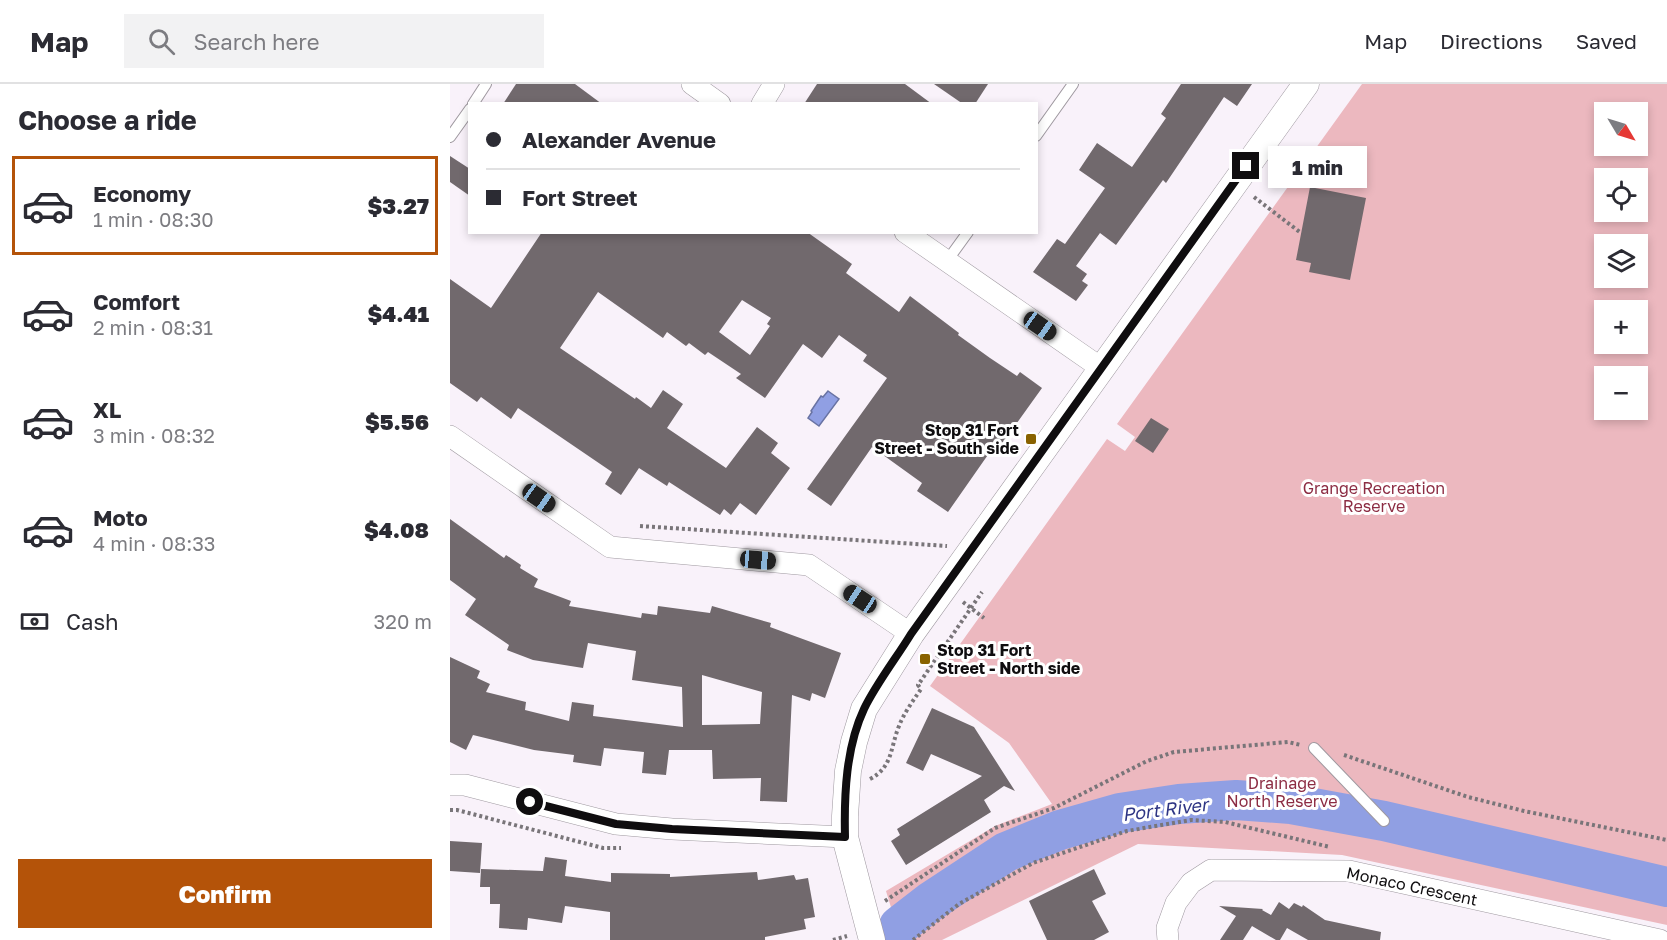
<!DOCTYPE html>
<meta charset="utf-8">
<style>
:root{--surface:#fff;--page:#f2f2f3;--text:#2b2b33;--muted:#7c7c81;--line:#e1e1e2;--accent:#b45309}
body{margin:0;font-family:"Golos Text",sans-serif;background:var(--page);color:var(--text);height:100vh;display:flex;flex-direction:column;font-size:22px;white-space:nowrap}
*{box-sizing:border-box;margin:0}
p{font-size:20px;color:var(--muted)}
.icon{flex:none;width:33px;height:33px;fill:none;stroke:currentColor;stroke-width:2;stroke-linecap:round;stroke-linejoin:round}
.map{position:relative;flex:1;overflow:hidden}
.side{display:flex;flex-direction:column;background:var(--surface);width:450px}
.side>*{flex:none}
.top-card{position:absolute;left:18px;top:18px;width:570px;height:132px;border-radius:0px;box-shadow:0 3px 9px #0003;display:grid;align-content:center;height:132px;padding:0 18px;background:var(--surface)}
.needle{width:39px;rotate:128deg}
.fabs{position:absolute;left:1144px;top:18px;display:grid;gap:12px}
.fabs a{display:grid;place-items:center;width:54px;height:54px;border-radius:0px;background:var(--surface);box-shadow:0 3px 9px #0003;font-size:30px}
.end{position:absolute;width:27px;height:27px;margin:-14px;border:8px solid #0f0d0f;background:#fff;box-shadow:0 0 0 3px #fff}
.from{border-radius:50%}
.bubble{position:absolute;height:42px;border-radius:0px;background:var(--surface);box-shadow:0 3px 9px #0003;font-size:20px;font-weight:800;line-height:42px;text-align:center}
.car{position:absolute;width:18px;height:36px;margin:-18px -9px;border-radius:8px;box-shadow:0 0 4px 2px #0007;background:linear-gradient(#222 24%,#8ab4d8 0 40%,#222 0 76%,#8ab4d8 0 86%,#222 0)}
.top-card b{display:flex;align-items:center;gap:21px;height:57px;font-size:22px}
.top-card b+b{border-top:2px solid var(--line)}
.top-card i{width:15px;height:15px;background:var(--text)}
ul{padding:0;list-style:none}
li{display:flex;align-items:center;gap:18px;height:99px;margin:0 12px 9px;padding:0 6px;border:3px solid transparent;border-radius:0px}
li div{flex:1}
li b{display:block;font-size:22px}
li em{font-style:normal;font-weight:800}
li.current{border-color:var(--accent)}
li>.icon{width:54px;height:54px;stroke-width:1.5}
h2{padding:0 18px;font-size:27px;line-height:72px}
.pay{display:flex;align-items:center;gap:15px;height:66px;padding:0 18px;font-size:22px}
.pay p{margin-inline-start:auto}
.button{display:flex;gap:12px;margin-top:auto;padding:12px 18px}
.button a{flex:1;height:69px;border-radius:0px;background:var(--accent);color:#fff;font-size:24px;font-weight:800;line-height:69px;text-align:center}
header{display:flex;align-items:center;gap:36px;box-sizing:border-box;height:84px;padding:0 30px;background:var(--surface);border-bottom:2px solid var(--line)}
header strong{font-size:28px}
nav{display:flex;gap:33px;margin-inline-start:auto;font-size:21px}
.search{width:420px;height:54px;background:var(--page);display:flex;align-items:center;gap:15px;box-sizing:border-box;padding:0 21px;border-radius:0px;color:var(--muted);font-size:22px}
main{display:flex;flex:1;min-height:0}
.map>svg:first-child{display:block}
.green{fill:#ecb8bf;fill-rule:evenodd}
.water{fill:#909fe3;stroke:#6973a3;stroke-width:1.5}
.lines{fill:none;stroke-linecap:round;stroke-linejoin:round}
.river{stroke:#909fe3;stroke-width:40}
.building{fill:#71696d;fill-rule:evenodd}
.service-casing{stroke:#9f99a0;stroke-width:12}
.minor-casing{stroke:#9f99a0;stroke-width:22}
.tertiary-casing{stroke:#9f99a0;stroke-width:27}
.path{stroke:#797579;stroke-width:4;stroke-dasharray:3 3;stroke-linecap:butt}
.service{stroke:#fff;stroke-width:10}
.minor{stroke:#fff;stroke-width:21}
.tertiary{stroke:#fff;stroke-width:26}
.route{stroke:#0f0d0f;stroke-width:8}
.poi-dot{fill:#896200;stroke:#fff;stroke-width:2}
.labels{text-anchor:middle;dominant-baseline:central;stroke-width:6;stroke-linejoin:round;paint-order:stroke}
.poi-label{font-size:16px;font-weight:bold;fill:#0f0d0f;stroke:#fff;text-anchor:end}
.park-label{font-size:16px;fill:#8c2c43;stroke:#fff}
.street-label{font-size:16px;fill:#0f0d0f;stroke:#fff}
.water-label{font-size:18px;font-style:italic;fill:#2e3584;stroke:#fff}
</style>
<header>
<strong>Map</strong>
<div class="search"><svg class="icon" aria-label="search" viewBox="0 0 24 24"><circle cx="10" cy="10" r="6"/><path d="M15 15l6 6"/></svg>Search here</div>
<nav><a>Map</a><a>Directions</a><a>Saved</a></nav>
</header>
<main>
<section class="side">
<h2>Choose a ride</h2>
<ul>
<li class="current"><svg class="icon" aria-label="car" viewBox="0 0 24 24"><path d="M5 17H2v-5l4-1 3-4h7l3 4 3 1v5h-3M9 17h6M6 11h13"/><circle cx="7" cy="17" r="2"/><circle cx="17" cy="17" r="2"/></svg><div><b>Economy</b><p>1 min · 08:30</p></div><em>$3.27</em></li>
<li><svg class="icon" aria-label="car" viewBox="0 0 24 24"><path d="M5 17H2v-5l4-1 3-4h7l3 4 3 1v5h-3M9 17h6M6 11h13"/><circle cx="7" cy="17" r="2"/><circle cx="17" cy="17" r="2"/></svg><div><b>Comfort</b><p>2 min · 08:31</p></div><em>$4.41</em></li>
<li><svg class="icon" aria-label="car" viewBox="0 0 24 24"><path d="M5 17H2v-5l4-1 3-4h7l3 4 3 1v5h-3M9 17h6M6 11h13"/><circle cx="7" cy="17" r="2"/><circle cx="17" cy="17" r="2"/></svg><div><b>XL</b><p>3 min · 08:32</p></div><em>$5.56</em></li>
<li><svg class="icon" aria-label="car" viewBox="0 0 24 24"><path d="M5 17H2v-5l4-1 3-4h7l3 4 3 1v5h-3M9 17h6M6 11h13"/><circle cx="7" cy="17" r="2"/><circle cx="17" cy="17" r="2"/></svg><div><b>Moto</b><p>4 min · 08:33</p></div><em>$4.08</em></li>
</ul>
<div class="pay"><svg class="icon" aria-label="cash" viewBox="0 0 24 24"><path d="M3 7h18v10H3z"/><circle cx="12" cy="12" r="2"/></svg>Cash<p>320 m</p></div>
<div class="button"><a>Confirm</a></div>
</section>
<div class="map">
<svg width="1217" height="856" viewBox="0 0 1217 856">
<rect width="100%" height="100%" fill="#f9f2fa"/>
<path class="green" d="M912 0H1217V841L892 771 688 760 492 856H451L436 807 545 742 602 720 559 659 480 602 657 355 675 367 685 353 667 340ZM1155 28H1188V62H1155ZM1155 94H1188V128H1155ZM1155 160H1188V194H1155ZM1155 226H1188V260H1155ZM1155 292H1188V326H1155Z"/>
<path class="water" d="M378 307 389 315 369 342 358 334 362 328 361 327 371 312 373 313Z"/>
<g class="lines">
<path class="river" d="M449 842 480 818 556 768 610 746 670 729 729 720 786 716 841 720 934 737 1217 803"/>
</g>
<g class="building">
<path d="M66 0H125L152 20H53Z"/>
<path d="M367 0H455L482 20H354Z"/>
<path d="M484 0H538L525 20H513Z"/>
<path d="M731 0H802L787 22 774 13 716 99 713 96 666 161 650 149 626 182 637 190 632 197 638 201 626 217 583 188 607 155 615 160 655 104 629 86 647 59 682 83 716 34 711 30Z"/>
<path d="M0 72 20 85V112L0 98Z"/>
<path d="M860 103 916 114 900 196 859 188 861 179 846 176Z"/>
<path d="M92 148H357L402 180 396 189 449 228 460 212 509 249 508 251 540 274 567 292 570 288 592 304 546 368 542 365 498 428 467 407 472 399 422 363 381 422 357 405 437 294 413 277 417 271 389 251 372 274 353 260 315 314 286 294 291 290 258 268 255 271 239 259 236 262 217 248 213 254 148 208 110 264 185 315 186 313 201 324 213 306 233 320 217 344 276 384 307 343 328 359 321 369 340 384 306 431 290 419 281 431 274 425 270 431 219 398 217 402 189 384 171 411 155 400 162 388 68 324 61 335 31 313 27 318 0 299V195L41 224ZM292 216 321 234 317 240 320 242 300 271 269 248Z"/>
<path d="M701 334 719 345 703 369 685 357Z"/>
<path d="M0 435 54 474 56 471 71 481 70 484 88 495 84 503 121 517 119 522 191 534 192 529 207 531 208 522 260 529 262 522 321 539 320 543 391 569 375 614 362 609 360 617 342 611 337 718 310 717 311 694 263 695 262 666H219L216 691 192 689 194 668 154 664 151 682 123 678 124 671 84 666 23 651 16 666 0 658V573L30 587 27 594 40 600 36 608 76 618 75 626 119 637 122 618 144 621 143 632 233 643 232 603 182 596 186 567 138 559 133 584 83 576 57 566 59 561 15 531 26 515 0 496ZM252 591 312 608 310 640 252 641Z"/>
<path d="M482 624 524 643 565 707 554 702 534 716 541 728 456 781 441 757 450 751 447 745 532 692 481 670 473 687 456 679Z"/>
<path d="M0 757 32 759 30 789 0 787Z"/>
<path d="M95 773 117 776 115 792 161 798V789L220 790V793L307 788 308 796 344 791 346 796 358 794 365 833 354 835 356 845 315 853V856H160V828L115 822 112 839 78 834 77 846 49 844 50 820H40V803H30L31 785 93 787Z"/>
<path d="M644 785 656 810 642 817 659 848 644 856H597L579 817Z"/>
<path d="M829 818 839 825 844 819 852 823 853 821 875 836 931 848 930 856H858L837 844 830 856H826L802 842 793 856H770L786 832 769 822 813 825 812 826 821 831Z"/>
</g>
<g class="lines">
<g class="service-casing">
<g id="service">
<path d="M23 20 36 0"/>
<path d="M586 52 623 0"/>
<path d="M0 53 20 25"/>
<path d="M497 177 518 148"/>
<path d="M864 664 934 737"/>
</g>
</g>
<g class="minor-casing">
<g id="minor">
<path d="M242 0 270 20"/>
<path d="M312 20 324 0"/>
<path d="M455 148 651 284"/>
<path d="M0 352 160 463 359 481 461 550"/>
<path d="M0 701H15L166 740 222 745 395 753"/>
<path d="M718 856 717 844 726 819 741 799 761 786 899 787 1210 856"/>
</g>
</g>
<g class="tertiary-casing">
<path id="tertiary" d="M422 856 395 753V732L398 687 404 658 414 625 461 550 856 0"/>
</g>
<g class="path">
<path d="M804 113 851 149"/>
<path d="M190 442 497 462"/>
<path d="M513 518 534 534"/>
<path d="M894 671 1018 713 1074 727 1217 756"/>
<path d="M420 695C443 683 440 664 449 642 454 629 463 617 471 605L468 601 532 508"/>
<path d="M0 726H7L153 764H171"/>
<path d="M435 817 545 744 604 724 697 677 724 668 838 658 851 661"/>
<path d="M383 856 397 852"/>
<path d="M463 856 509 820 583 779 677 747 741 736 775 738 880 763"/>
</g>
<use href="#service" class="service"/>
<use href="#minor" class="minor"/>
<use href="#tertiary" class="tertiary"/>
</g>
<g class="lines">
<path class="route" d="M80 718 166 740 222 745 395 753C394 711 396 663 414 625 426 600 447 573 461 550L796 82"/>
</g>
<g class="poi-dot">
<rect x="575" y="349" width="12" height="12" rx="3"/>
<rect x="469" y="569" width="12" height="12" rx="3"/>
</g>
<g class="labels">
<g class="poi-label">
<text x="569" y="346">Stop 31 Fort<tspan x="569" dy="18">Street - South side</tspan></text>
<text x="487" y="566" text-anchor="start">Stop 31 Fort<tspan x="487" dy="18">Street - North side</tspan></text>
</g>
<g class="park-label">
<text x="924" y="404">Grange Recreation<tspan x="924" dy="18">Reserve</tspan></text>
<text x="832" y="699">Drainage<tspan x="832" dy="18">North Reserve</tspan></text>
</g>
<g class="street-label">
<text transform="translate(962 802) rotate(12)">Monaco Crescent</text>
</g>
<g class="water-label">
<text transform="translate(715 725) rotate(-7)">Port River</text>
</g>
</g>
</svg>
<div class="fabs">
<a><svg class="needle" viewBox="-14 -14 28 28"><path d="M0-13l5 13h-10z" fill="#e53935"/><path d="M0 13l5-13h-10z" fill="#7c7c81"/></svg></a>
<a><svg class="icon" aria-label="locate" viewBox="0 0 24 24"><circle cx="12" cy="12" r="6"/><path d="M12 2v4M12 18v4M2 12h4M18 12h4"/></svg></a>
<a><svg class="icon" aria-label="layers" viewBox="0 0 24 24"><path d="M12 4l9 5-9 5-9-5zM3 14l9 5 9-5"/></svg></a>
<a>+</a>
<a>−</a>
</div>
<i class="end from" style="left:80px;top:718px"></i>
<i class="end" style="left:796px;top:82px"></i>
<div class="bubble" style="left:818px;top:62px;width:99px">1 min</div>
<i class="car" style="left:590px;top:242px;rotate:125deg"></i>
<i class="car" style="left:89px;top:414px;rotate:125deg"></i>
<i class="car" style="left:308px;top:476px;rotate:95deg"></i>
<i class="car" style="left:410px;top:515px;rotate:303deg"></i>
<div class="top-card">
<b><i class="from"></i>Alexander Avenue</b>
<b><i></i>Fort Street</b>
</div>
</div>
</main>
